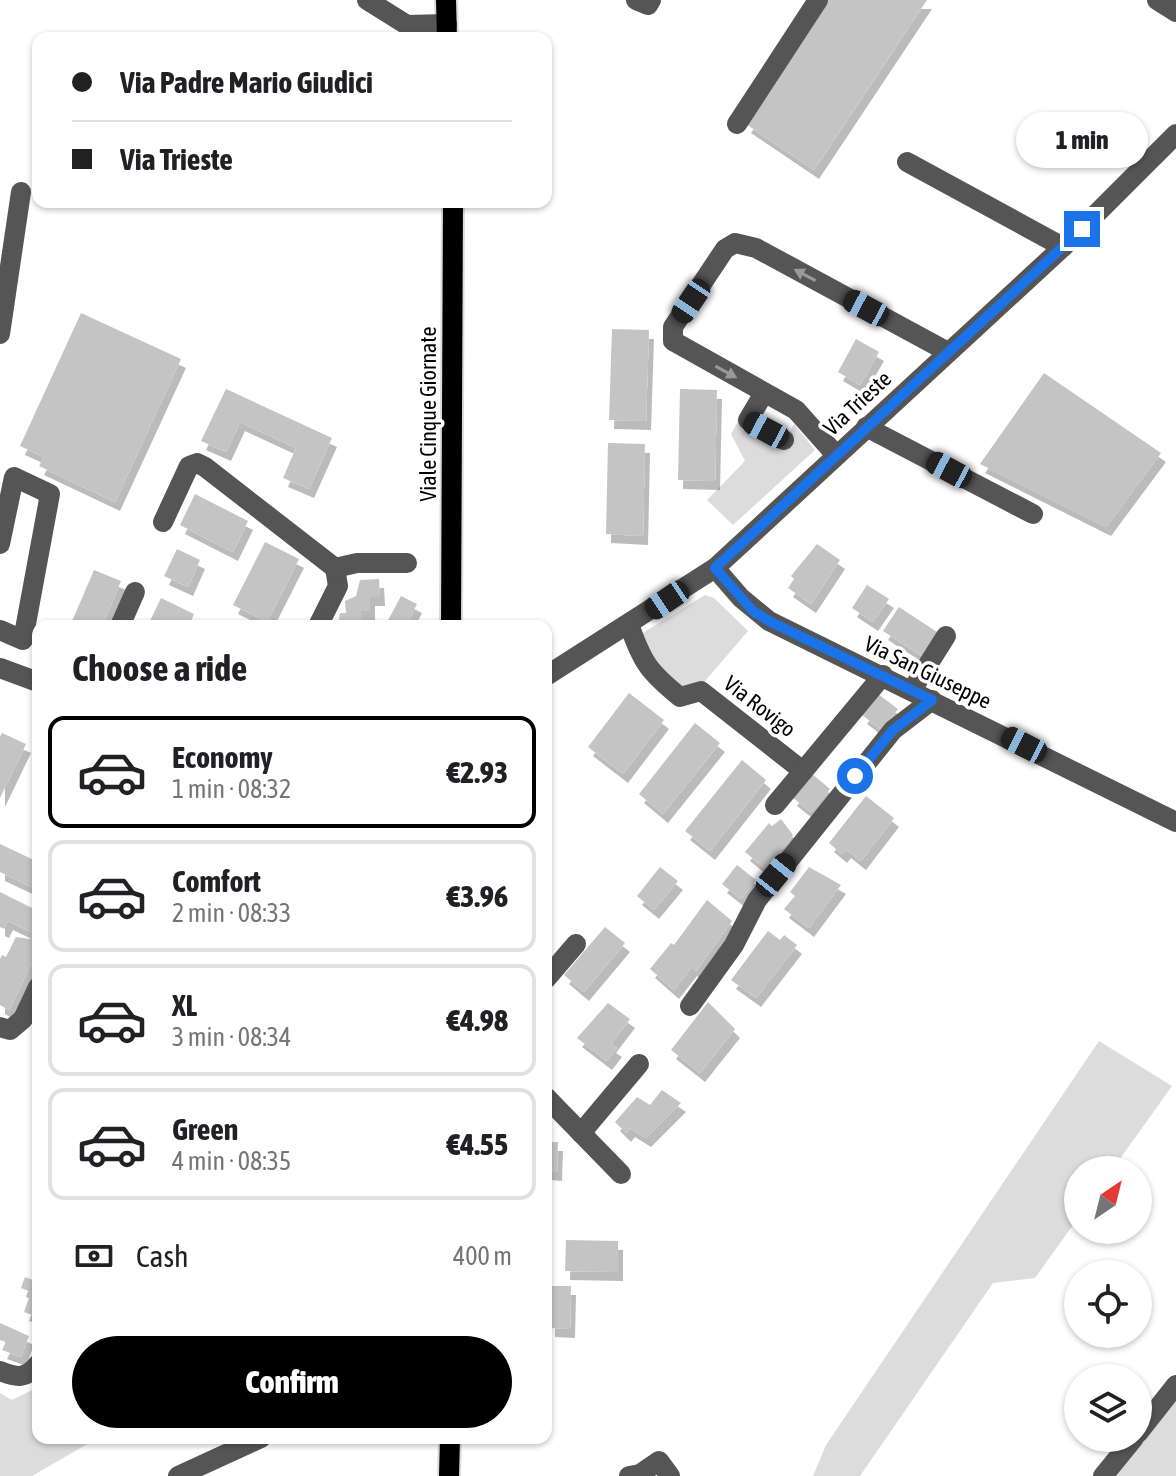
<!DOCTYPE html>
<meta charset="utf-8">
<style>
:root{--surface:#fff;--page:#f2f2f2;--text:#202124;--muted:#757577;--line:#e0e0e0;--accent:#000}
body{margin:0;font-family:"Asap Condensed",sans-serif;background:var(--page);color:var(--text);height:100vh;display:flex;flex-direction:column;font-size:30px;white-space:nowrap}
*{box-sizing:border-box;margin:0}
p{font-size:26px;color:var(--muted)}
.icon{flex:none;width:44px;height:44px;fill:none;stroke:currentColor;stroke-width:2;stroke-linecap:round;stroke-linejoin:round}
.map{position:relative;flex:1;overflow:hidden}
.details{position:absolute;left:32px;top:620px;width:520px;height:824px;display:flex;flex-direction:column;background:var(--surface);border-radius:16px;box-shadow:0 2px 6px #0004}
.details>*{flex:none}
.banner{position:absolute;left:32px;top:32px;width:520px;height:176px;border-radius:16px;box-shadow:0 2px 6px #0004;display:grid;align-content:center;height:176px;padding:0 40px;background:var(--surface)}
.needle{width:52px;rotate:35deg}
.controls{position:absolute;left:1064px;top:1156px;display:grid;gap:16px}
.controls a{display:grid;place-items:center;width:88px;height:88px;border-radius:50%;background:var(--surface);box-shadow:0 2px 6px #0004;font-size:40px}
.end{position:absolute;width:36px;height:36px;margin:-18px;border:10px solid #1a73e8;background:#fff;box-shadow:0 0 0 4px #fff}
.from{border-radius:50%}
.bubble{position:absolute;height:56px;border-radius:28px;background:var(--surface);box-shadow:0 2px 6px #0004;font-size:26px;font-weight:800;line-height:56px;text-align:center}
.car{position:absolute;width:24px;height:48px;margin:-24px -12px;border-radius:10px;box-shadow:0 0 6px 2px #0007;background:linear-gradient(#222 24%,#8ab4d8 0 40%,#222 0 76%,#8ab4d8 0 86%,#222 0)}
.banner b{display:flex;align-items:center;gap:28px;height:76px;font-size:30px}
.banner b+b{border-top:2px solid var(--line)}
.banner i{width:20px;height:20px;background:var(--text)}
ul{padding:0;list-style:none}
li{display:flex;align-items:center;gap:24px;height:112px;margin:0 16px 12px;padding:0 24px;border:4px solid var(--line);border-radius:16px}
li div{flex:1}
li b{display:block;font-size:30px}
li em{font-style:normal;font-weight:800}
li.current{border-color:var(--accent)}
li>.icon{width:72px;height:72px;stroke-width:1.5}
h2{padding:0 40px;font-size:36px;line-height:96px}
.pay{display:flex;align-items:center;gap:20px;height:88px;padding:0 40px;font-size:30px}
.pay p{margin-inline-start:auto}
.button{display:flex;gap:16px;margin-top:auto;padding:16px 40px}
.button a{flex:1;height:92px;border-radius:48px;background:var(--accent);color:#fff;font-size:32px;font-weight:800;line-height:92px;text-align:center}
.map>svg:first-child{display:block}
.green{fill:#dcdcdc}
.building{fill:#c4c4c4;filter:url(#shadow)}
.lines{fill:none;stroke-linecap:round;stroke-linejoin:round}
.major-casing{stroke:#dbdbdb;stroke-width:24}
.minor{stroke:#555;stroke-width:20}
.major{stroke:#000;stroke-width:20}
.oneway{fill:#999}
.route{stroke:#1a73e8;stroke-width:10}
.labels{text-anchor:middle;dominant-baseline:central;stroke-width:7;stroke-linejoin:round;paint-order:stroke}
.street-label{font-size:22px;fill:#000;stroke:#fff}
</style>
<div class="map">
<svg width="1176" height="1476" viewBox="0 0 1176 1476">
<defs>
<filter id="shadow"><feDropShadow dx="5" dy="9" stdDeviation="0" flood-color="#0004"/></filter>
</defs>
<rect width="100%" height="100%" fill="#fff"/>
<g class="green">
<path d="M738 422 783 446 794 424 815 450 733 525 707 500 745 461 731 434Z"/>
<path d="M705 595 714 598 748 631 700 687 681 693 660 667 641 634Z"/>
<path d="M1099 1041 1172 1086 1112 1170H1078V1218L1035 1278 993 1283 860 1476H813L826 1445Z"/>
<path d="M38 1382V1438H87L89 1443 32 1476H0V1393L12 1400 34 1389Z"/>
<path d="M1176 1400V1476H1115Z"/>
</g>
<g class="building">
<path d="M828 0H927L814 170 746 124Z"/>
<path d="M81 313 181 359 115 502 39 466 44 457 20 446Z"/>
<path d="M612 329 649 330 646 421 609 420Z"/>
<path d="M856 339 879 352 860 385 838 372Z"/>
<path d="M1044 373 1161 453 1106 527 980 464Z"/>
<path d="M226 389 332 438 309 489 283 478 296 448 240 422 226 452 201 441Z"/>
<path d="M680 389 717 390 715 481 678 480Z"/>
<path d="M608 443 645 444 643 536 606 534Z"/>
<path d="M195 494 248 521 233 552 180 525Z"/>
<path d="M265 542 299 559 267 622 233 605Z"/>
<path d="M817 544 840 560 811 604 788 588 794 579 791 576Z"/>
<path d="M177 549 200 560 188 587 164 576Z"/>
<path d="M94 570 121 581 102 626H70Z"/>
<path d="M379 579 380 597H370V611H361V626H338L340 613H346L345 601 356 596 360 580Z"/>
<path d="M867 585 889 599 873 622 852 608Z"/>
<path d="M401 596 417 604 406 626H385Z"/>
<path d="M161 598 194 614 189 626 149 623Z"/>
<path d="M899 607 937 632 922 656 883 631Z"/>
<path d="M629 693 664 720 623 774 588 747Z"/>
<path d="M878 694 898 709 882 730 862 715Z"/>
<path d="M695 723 720 743 663 814 639 794Z"/>
<path d="M2 733 26 744 0 798V737Z"/>
<path d="M742 760 766 780 710 851 685 831Z"/>
<path d="M811 773 830 789 811 812 792 797Z"/>
<path d="M866 796 894 818 861 861 846 849 842 854 829 843Z"/>
<path d="M781 819 793 835 766 869 745 852 769 823 772 826Z"/>
<path d="M0 844 38 862V890L0 872Z"/>
<path d="M737 865 756 880 741 899 722 884Z"/>
<path d="M660 867 678 881 654 910 637 896Z"/>
<path d="M809 867 841 885 809 928 784 909 795 896 790 892Z"/>
<path d="M0 892 38 911V950L9 1010 0 1005V959L2 955 6 957 16 937 30 939 33 933 8 921 4 929 0 927Z"/>
<path d="M707 900 732 921 696 971 692 967 674 990 650 969 671 943 674 945Z"/>
<path d="M605 927 625 943 584 992 564 975Z"/>
<path d="M768 931 780 940 784 935 797 945 756 998 731 980Z"/>
<path d="M708 1002 735 1029 700 1073 671 1050Z"/>
<path d="M608 1003 630 1019 611 1044 617 1048 607 1061 577 1038Z"/>
<path d="M662 1090 681 1103 646 1138 630 1128 626 1133 615 1122 637 1097 650 1105Z"/>
<path d="M546 1142H558L557 1172 546 1171Z"/>
<path d="M566 1240 618 1241V1272L565 1271Z"/>
<path d="M25 1277 38 1282 35 1316 24 1312 31 1292 21 1288Z"/>
<path d="M550 1286H571L570 1329 550 1328Z"/>
<path d="M0 1323 29 1336 21 1357 2 1350 6 1342 0 1340Z"/>
</g>
<g class="lines">
<g class="major-casing">
<g id="major">
<path d="M446 0 447 38"/>
<path d="M451 626 453 202"/>
<path d="M449 1476 450 1438"/>
</g>
</g>
<g class="minor">
<path d="M367 0 407 25 447 24"/>
<path d="M636 0 648 5 651 0"/>
<path d="M1157 0 1176 12"/>
<path d="M737 124 818 0"/>
<path d="M907 162 1063 247"/>
<path d="M0 334 21 192"/>
<path d="M764 393 748 420 784 440"/>
<path d="M866 427 1033 514"/>
<path d="M836 455 796 410 673 341V327L725 249 735 243 756 248 948 352"/>
<path d="M163 522 189 466 197 463 205 467 335 568 338 586 318 626"/>
<path d="M0 544 14 477 50 494 23 640 0 630"/>
<path d="M335 568 357 563H407"/>
<path d="M715 568 741 598 769 621 1176 822"/>
<path d="M629 624C642 662 649 672 680 697L701 691 803 771"/>
<path d="M120 626 135 592"/>
<path d="M0 668 38 682"/>
<path d="M546 676 715 568 1063 247 1176 134"/>
<path d="M912 690 946 636"/>
<path d="M775 805 883 675"/>
<path d="M546 979 576 944"/>
<path d="M690 1006 734 945 757 900 893 730 932 700"/>
<path d="M0 1027 10 1030 23 1019 38 987"/>
<path d="M546 1097 621 1174"/>
<path d="M581 1133 639 1064"/>
<path d="M0 1371C16 1378 27 1379 38 1364"/>
<path d="M1138 1433 1176 1385"/>
<path d="M178 1476 261 1438"/>
<path d="M629 1476 640 1474 659 1461 670 1476"/>
<path d="M1103 1476 1134 1438"/>
</g>
<use href="#major" class="major"/>
</g>
<defs><path id="oneway-solid" d="M-6-.8H1V-3.2L6.5 0L1 3.2V.8H-6Z" transform="scale(2)"/></defs>
<g class="oneway">
<use href="#oneway-solid" transform="translate(805 275) rotate(-152)"/>
<use href="#oneway-solid" transform="translate(726 372) rotate(29)"/>
</g>
<g class="lines">
<path class="route" d="M855 776 893 730 932 700 769 621 753 611 715 568 1082 229"/>
</g>
<g class="labels">
<g class="street-label">
<text transform="translate(857 403) rotate(-43)">Via Trieste</text>
<text transform="translate(428 414) rotate(-90)">Viale Cinque Giornate</text>
<text transform="translate(928 672) rotate(26)">Via San Giuseppe</text>
<text transform="translate(760 706) rotate(38)">Via Rovigo</text>
</g>
</g>
</svg>
<div class="controls">
<a><svg class="needle" viewBox="-14 -14 28 28"><path d="M0-13l5 13h-10z" fill="#e53935"/><path d="M0 13l5-13h-10z" fill="#757577"/></svg></a>
<a><svg class="icon" aria-label="locate" viewBox="0 0 24 24"><circle cx="12" cy="12" r="6"/><path d="M12 2v4M12 18v4M2 12h4M18 12h4"/></svg></a>
<a><svg class="icon" aria-label="layers" viewBox="0 0 24 24"><path d="M12 4l9 5-9 5-9-5zM3 14l9 5 9-5"/></svg></a>
</div>
<i class="end from" style="left:855px;top:776px"></i>
<i class="end" style="left:1082px;top:229px"></i>
<div class="bubble" style="left:1016px;top:112px;width:132px">1 min</div>
<i class="car" style="left:691px;top:301px;rotate:214deg"></i>
<i class="car" style="left:866px;top:308px;rotate:298deg"></i>
<i class="car" style="left:766px;top:430px;rotate:298deg"></i>
<i class="car" style="left:949px;top:470px;rotate:298deg"></i>
<i class="car" style="left:667px;top:600px;rotate:236deg"></i>
<i class="car" style="left:1024px;top:745px;rotate:297deg"></i>
<i class="car" style="left:776px;top:875px;rotate:39deg"></i>
<div class="banner">
<b><i class="from"></i>Via Padre Mario Giudici</b>
<b><i></i>Via Trieste</b>
</div>
<section class="details">
<h2>Choose a ride</h2>
<ul>
<li class="current"><svg class="icon" aria-label="car" viewBox="0 0 24 24"><path d="M5 17H2v-5l4-1 3-4h7l3 4 3 1v5h-3M9 17h6M6 11h13"/><circle cx="7" cy="17" r="2"/><circle cx="17" cy="17" r="2"/></svg><div><b>Economy</b><p>1 min · 08:32</p></div><em>€2.93</em></li>
<li><svg class="icon" aria-label="car" viewBox="0 0 24 24"><path d="M5 17H2v-5l4-1 3-4h7l3 4 3 1v5h-3M9 17h6M6 11h13"/><circle cx="7" cy="17" r="2"/><circle cx="17" cy="17" r="2"/></svg><div><b>Comfort</b><p>2 min · 08:33</p></div><em>€3.96</em></li>
<li><svg class="icon" aria-label="car" viewBox="0 0 24 24"><path d="M5 17H2v-5l4-1 3-4h7l3 4 3 1v5h-3M9 17h6M6 11h13"/><circle cx="7" cy="17" r="2"/><circle cx="17" cy="17" r="2"/></svg><div><b>XL</b><p>3 min · 08:34</p></div><em>€4.98</em></li>
<li><svg class="icon" aria-label="car" viewBox="0 0 24 24"><path d="M5 17H2v-5l4-1 3-4h7l3 4 3 1v5h-3M9 17h6M6 11h13"/><circle cx="7" cy="17" r="2"/><circle cx="17" cy="17" r="2"/></svg><div><b>Green</b><p>4 min · 08:35</p></div><em>€4.55</em></li>
</ul>
<div class="pay"><svg class="icon" aria-label="cash" viewBox="0 0 24 24"><path d="M3 7h18v10H3z"/><circle cx="12" cy="12" r="2"/></svg>Cash<p>400 m</p></div>
<div class="button"><a>Confirm</a></div>
</section>
</div>
